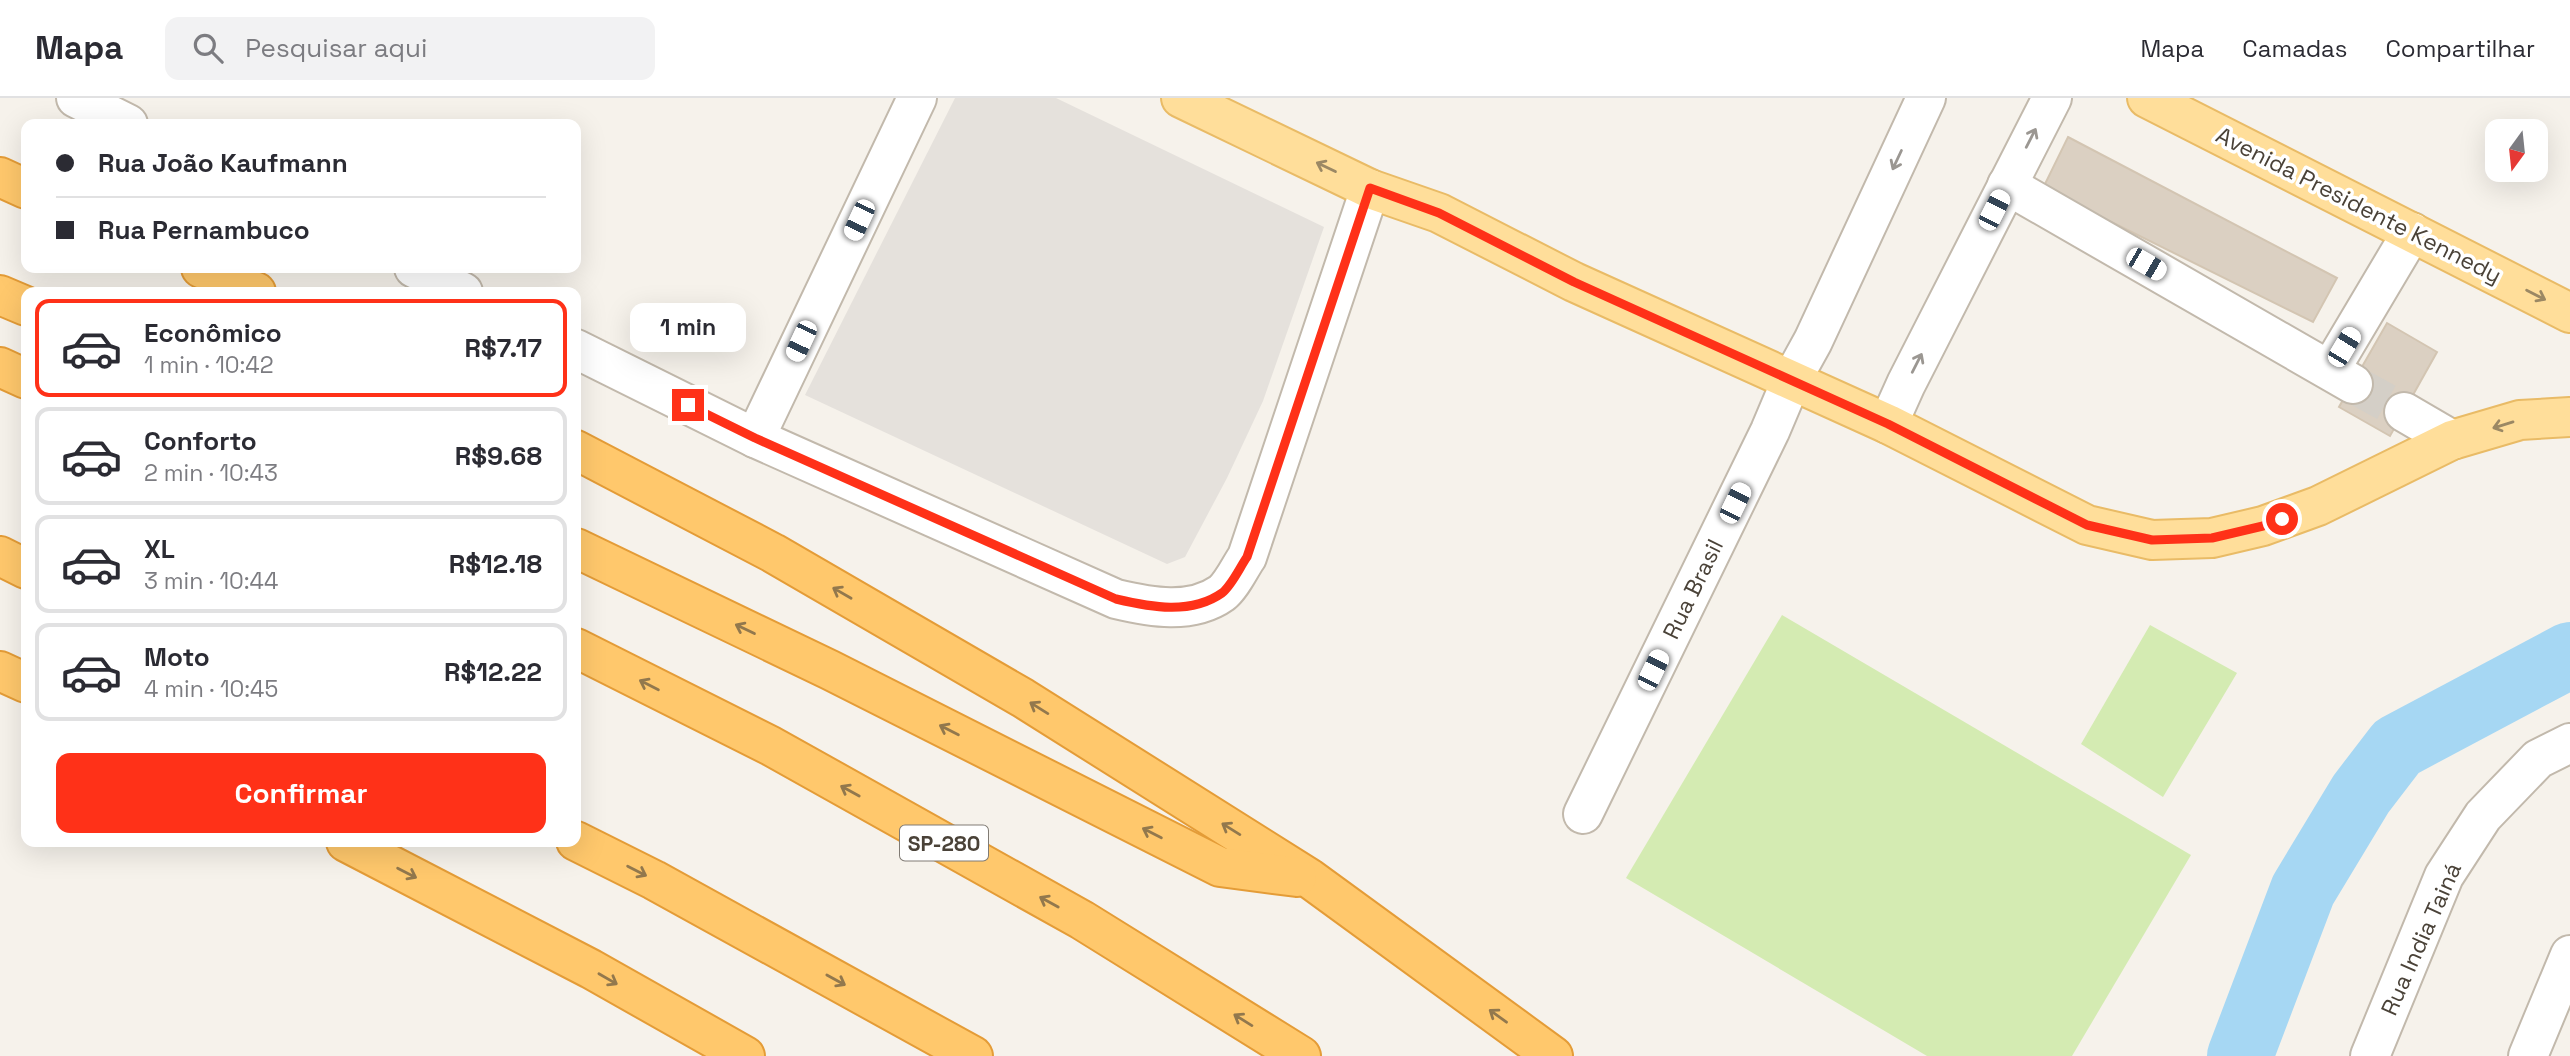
<!DOCTYPE html>
<html lang="pt">
<meta charset="utf-8">
<style>
:root{--surface:#fff;--page:#f2f2f3;--text:#2b2b33;--muted:#7c7c81;--line:#e1e1e2;--accent:#ff3118}
body{margin:0;font-family:"Space Grotesk",sans-serif;background:var(--page);color:var(--text);height:100vh;display:flex;flex-direction:column;font-size:26px;white-space:nowrap}
*{box-sizing:border-box;margin:0}
p{font-size:23px;color:var(--muted)}
.icon{flex:none;width:38px;height:38px;fill:none;stroke:currentColor;stroke-width:2;stroke-linecap:round;stroke-linejoin:round}
.map{position:relative;flex:1;overflow:hidden}
.drawer{position:absolute;left:21px;top:189px;width:560px;height:560px;display:flex;flex-direction:column;background:var(--surface);border-radius:14px;box-shadow:0 7px 28px #0002}
.drawer>*{flex:none}
.hud{position:absolute;left:21px;top:21px;width:560px;height:154px;border-radius:14px;box-shadow:0 7px 28px #0002;display:grid;align-content:center;height:154px;padding:0 35px;background:var(--surface)}
.needle{width:46px;rotate:195deg}
.controls{position:absolute;left:2485px;top:21px;display:grid;gap:14px}
.controls a{display:grid;place-items:center;width:63px;height:63px;border-radius:14px;background:var(--surface);box-shadow:0 7px 28px #0002;font-size:35px}
.end{position:absolute;width:32px;height:32px;margin:-16px;border:9px solid #ff3118;background:#fff;box-shadow:0 0 0 4px #fff}
.from{border-radius:50%}
.bubble{position:absolute;height:49px;border-radius:14px;background:var(--surface);box-shadow:0 7px 28px #0002;font-size:23px;font-weight:700;line-height:49px;text-align:center}
.car{position:absolute;width:21px;height:42px;margin:-21px -10px;border-radius:9px;box-shadow:0 0 5px 2px #0007;background:linear-gradient(#fff 24%,#345 0 40%,#fff 0 76%,#345 0 86%,#fff 0)}
.hud b{display:flex;align-items:center;gap:24px;height:66px;font-size:26px}
.hud b+b{border-top:2px solid var(--line)}
.hud i{width:18px;height:18px;background:var(--text)}
ul{padding:12px 0 0;list-style:none}
li{display:flex;align-items:center;gap:21px;height:98px;margin:0 14px 10px;padding:0 21px;border:4px solid var(--line);border-radius:14px}
li div{flex:1}
li b{display:block;font-size:26px}
li em{font-style:normal;font-weight:700}
li.selected{border-color:var(--accent)}
li>.icon{width:63px;height:63px;stroke-width:1.5}
.action{display:flex;gap:14px;margin-top:auto;padding:14px 35px}
.action a{flex:1;height:80px;border-radius:14px;background:var(--accent);color:#fff;font-size:28px;font-weight:700;line-height:80px;text-align:center}
header{display:flex;align-items:center;gap:42px;box-sizing:border-box;height:98px;padding:0 35px;background:var(--surface);border-bottom:2px solid var(--line)}
header strong{font-size:33px}
nav{display:flex;gap:38px;margin-inline-start:auto;font-size:24px}
.search{width:490px;height:63px;background:var(--page);display:flex;align-items:center;gap:18px;box-sizing:border-box;padding:0 24px;border-radius:14px;color:var(--muted);font-size:26px}
.map>svg:first-child{display:block}
.industrial{fill:#e5e1dc}
.green{fill:#d4ebb2}
.lines{fill:none;stroke-linecap:round;stroke-linejoin:round}
.river{stroke:#a6d7f3;stroke-width:66}
.building{fill:#dbd0c2;stroke:#d3c5b2;stroke-width:2}
.minor-tunnel{stroke:#d4cfc7;stroke-width:38;stroke-dasharray:38 19;stroke-linecap:butt}
.minor-casing{stroke:#c2b9ac;stroke-width:42}
.major-casing{stroke:#e9bb66;stroke-width:42}
.highway-casing{stroke:#e49c37;stroke-width:42}
.minor{stroke:#fff;stroke-width:38}
.major{stroke:#ffde9a;stroke-width:38}
.highway{stroke:#ffc86c;stroke-width:38}
.oneway{stroke:#9b9792}
.oneway2{stroke:#9b8864}
.oneway3{stroke:#92784d}
.route{stroke:#ff3118;stroke-width:9}
.labels{text-anchor:middle;dominant-baseline:central;stroke-width:7;stroke-linejoin:round;paint-order:stroke}
.shield{fill:#fff;stroke:#807b74;stroke-width:2}
.shield-label{font-size:21px;font-weight:bold;fill:#4a4238}
.street-label{font-size:23px;fill:#4a4238;stroke:#fff}
</style>
<header>
<strong>Mapa</strong>
<div class="search"><svg class="icon" aria-label="search" viewBox="0 0 24 24"><circle cx="10" cy="10" r="6"/><path d="M15 15l6 6"/></svg>Pesquisar aqui</div>
<nav><a>Mapa</a><a>Camadas</a><a>Compartilhar</a></nav>
</header>
<div class="map">
<svg width="2570" height="958" viewBox="0 0 2570 958">
<rect width="100%" height="100%" fill="#f6f2eb"/>
<path class="industrial" d="M955 0H1056L1324 129 1263 303 1227 380 1185 459 1167 466 805 297Z"/>
<g class="green">
<path d="M1782 517 2191 757 2072 958H1927L1626 780Z"/>
<path d="M2150 527 2237 575 2163 699 2081 646Z"/>
</g>
<g class="lines">
<path class="river" d="M2240 958 2303 792 2361 696 2397 649 2570 557"/>
</g>
<g class="building">
<path d="M2068 39 2337 180 2313 224 2043 90Z"/>
<path d="M2387 225 2437 254 2390 338 2339 309Z"/>
</g>
<g class="lines">
<path class="minor-tunnel" d="M2353 286 2404 314"/>
<g class="minor-casing">
<g id="minor">
<path d="M76 0 128 26"/>
<path d="M2007 87 2353 286"/>
<path d="M414 170 463 194"/>
<path d="M576 251 755 340 1116 501C1150 509 1191 517 1222 495 1232 487 1240 469 1247 459L1370 91"/>
<path d="M2330 272 2412 134"/>
<path d="M2404 314 2452 342"/>
<path d="M1888 326 1906 286 2052 0"/>
<path d="M755 340 917 0"/>
<path d="M1583 716 1770 333 1792 281 1813 243 1926 0"/>
<path d="M2370 958 2444 778 2483 718 2538 661 2570 645"/>
<path d="M2528 958 2570 857"/>
</g>
</g>
<g class="major-casing">
<g id="major">
<path d="M1181 0 1370 91 1439 115 1574 184 1888 326 2087 427 2152 442 2212 440 2263 428 2318 408 2452 342 2520 322 2570 319"/>
<path d="M2147 0 2570 215"/>
</g>
</g>
<g class="highway-casing">
<g id="highway">
<path d="M0 79 26 91"/>
<path d="M201 170 256 194"/>
<path d="M0 197 26 208"/>
<path d="M0 269 26 281"/>
<path d="M576 352 773 455 1023 600 1309 780 1553 958"/>
<path d="M576 450 830 572 1220 769 1297 779"/>
<path d="M0 458 26 471"/>
<path d="M576 550 771 648 1082 822 1301 958"/>
<path d="M0 573 26 585"/>
<path d="M576 743 654 782 973 958"/>
<path d="M346 744 591 871 745 958"/>
</g>
</g>
<use href="#minor" class="minor"/>
<use href="#major" class="major"/>
<use href="#highway" class="highway"/>
</g>
<defs><path id="oneway-shaft" d="M-6 0H5M1.5-3L5.5 0L1.5 3" fill="none" stroke-width="1.6" stroke-linecap="round" stroke-linejoin="round" transform="scale(1.75)"/></defs>
<g class="oneway">
<use href="#oneway-shaft" transform="translate(2031 40) rotate(-63)"/>
<use href="#oneway-shaft" transform="translate(1897 62) rotate(115)"/>
<use href="#oneway-shaft" transform="translate(1917 265) rotate(-63)"/>
</g>
<g class="oneway2">
<use href="#oneway-shaft" transform="translate(1326 69) rotate(-154)"/>
<use href="#oneway-shaft" transform="translate(2536 197) rotate(27)"/>
<use href="#oneway-shaft" transform="translate(2503 327) rotate(163)"/>
</g>
<g class="oneway3">
<use href="#oneway-shaft" transform="translate(842 495) rotate(-150)"/>
<use href="#oneway-shaft" transform="translate(745 531) rotate(-154)"/>
<use href="#oneway-shaft" transform="translate(649 587) rotate(-153)"/>
<use href="#oneway-shaft" transform="translate(1039 610) rotate(-148)"/>
<use href="#oneway-shaft" transform="translate(949 632) rotate(-153)"/>
<use href="#oneway-shaft" transform="translate(850 693) rotate(-151)"/>
<use href="#oneway-shaft" transform="translate(1231 731) rotate(-148)"/>
<use href="#oneway-shaft" transform="translate(1152 735) rotate(-153)"/>
<use href="#oneway-shaft" transform="translate(637 773) rotate(27)"/>
<use href="#oneway-shaft" transform="translate(407 775) rotate(27)"/>
<use href="#oneway-shaft" transform="translate(1049 804) rotate(-151)"/>
<use href="#oneway-shaft" transform="translate(608 881) rotate(30)"/>
<use href="#oneway-shaft" transform="translate(836 882) rotate(29)"/>
<use href="#oneway-shaft" transform="translate(1498 918) rotate(-144)"/>
<use href="#oneway-shaft" transform="translate(1243 922) rotate(-148)"/>
</g>
<g class="lines">
<path class="route" d="M688 307 755 340 1116 501C1150 509 1191 517 1222 495 1232 487 1240 469 1247 459L1370 90 1439 115 1574 184 1888 326 2087 427 2152 442 2212 440 2263 428 2282 421"/>
</g>
<g class="labels">
<rect class="shield" x="900" y="727.5" width="88" height="35" rx="5"/>
<g class="shield-label">
<text x="944" y="745">SP-280</text>
</g>
<g class="street-label">
<text transform="translate(2359 107) rotate(27)">Avenida Presidente Kennedy</text>
<text transform="translate(1693 491) rotate(-64)">Rua Brasil</text>
<text transform="translate(2421 841) rotate(-66)">Rua India Tainá</text>
</g>
</g>
</svg>
<div class="controls">
<a><svg class="needle" viewBox="-14 -14 28 28"><path d="M0-13l5 13h-10z" fill="#e53935"/><path d="M0 13l5-13h-10z" fill="#7c7c81"/></svg></a>
</div>
<i class="end from" style="left:2282px;top:421px"></i>
<i class="end" style="left:688px;top:307px"></i>
<div class="bubble" style="left:630px;top:205px;width:116px">1 min</div>
<i class="car" style="left:1994px;top:112px;rotate:27deg"></i>
<i class="car" style="left:859px;top:122px;rotate:205deg"></i>
<i class="car" style="left:2146px;top:166px;rotate:120deg"></i>
<i class="car" style="left:801px;top:243px;rotate:205deg"></i>
<i class="car" style="left:2344px;top:249px;rotate:31deg"></i>
<i class="car" style="left:1735px;top:405px;rotate:26deg"></i>
<i class="car" style="left:1653px;top:572px;rotate:26deg"></i>
<div class="hud">
<b><i class="from"></i>Rua João Kaufmann</b>
<b><i></i>Rua Pernambuco</b>
</div>
<section class="drawer">
<ul>
<li class="selected"><svg class="icon" aria-label="car" viewBox="0 0 24 24"><path d="M5 17H2v-5l4-1 3-4h7l3 4 3 1v5h-3M9 17h6M6 11h13"/><circle cx="7" cy="17" r="2"/><circle cx="17" cy="17" r="2"/></svg><div><b>Econômico</b><p>1 min · 10:42</p></div><em>R$7.17</em></li>
<li><svg class="icon" aria-label="car" viewBox="0 0 24 24"><path d="M5 17H2v-5l4-1 3-4h7l3 4 3 1v5h-3M9 17h6M6 11h13"/><circle cx="7" cy="17" r="2"/><circle cx="17" cy="17" r="2"/></svg><div><b>Conforto</b><p>2 min · 10:43</p></div><em>R$9.68</em></li>
<li><svg class="icon" aria-label="car" viewBox="0 0 24 24"><path d="M5 17H2v-5l4-1 3-4h7l3 4 3 1v5h-3M9 17h6M6 11h13"/><circle cx="7" cy="17" r="2"/><circle cx="17" cy="17" r="2"/></svg><div><b>XL</b><p>3 min · 10:44</p></div><em>R$12.18</em></li>
<li><svg class="icon" aria-label="car" viewBox="0 0 24 24"><path d="M5 17H2v-5l4-1 3-4h7l3 4 3 1v5h-3M9 17h6M6 11h13"/><circle cx="7" cy="17" r="2"/><circle cx="17" cy="17" r="2"/></svg><div><b>Moto</b><p>4 min · 10:45</p></div><em>R$12.22</em></li>
</ul>
<div class="action"><a>Confirmar</a></div>
</section>
</div>
